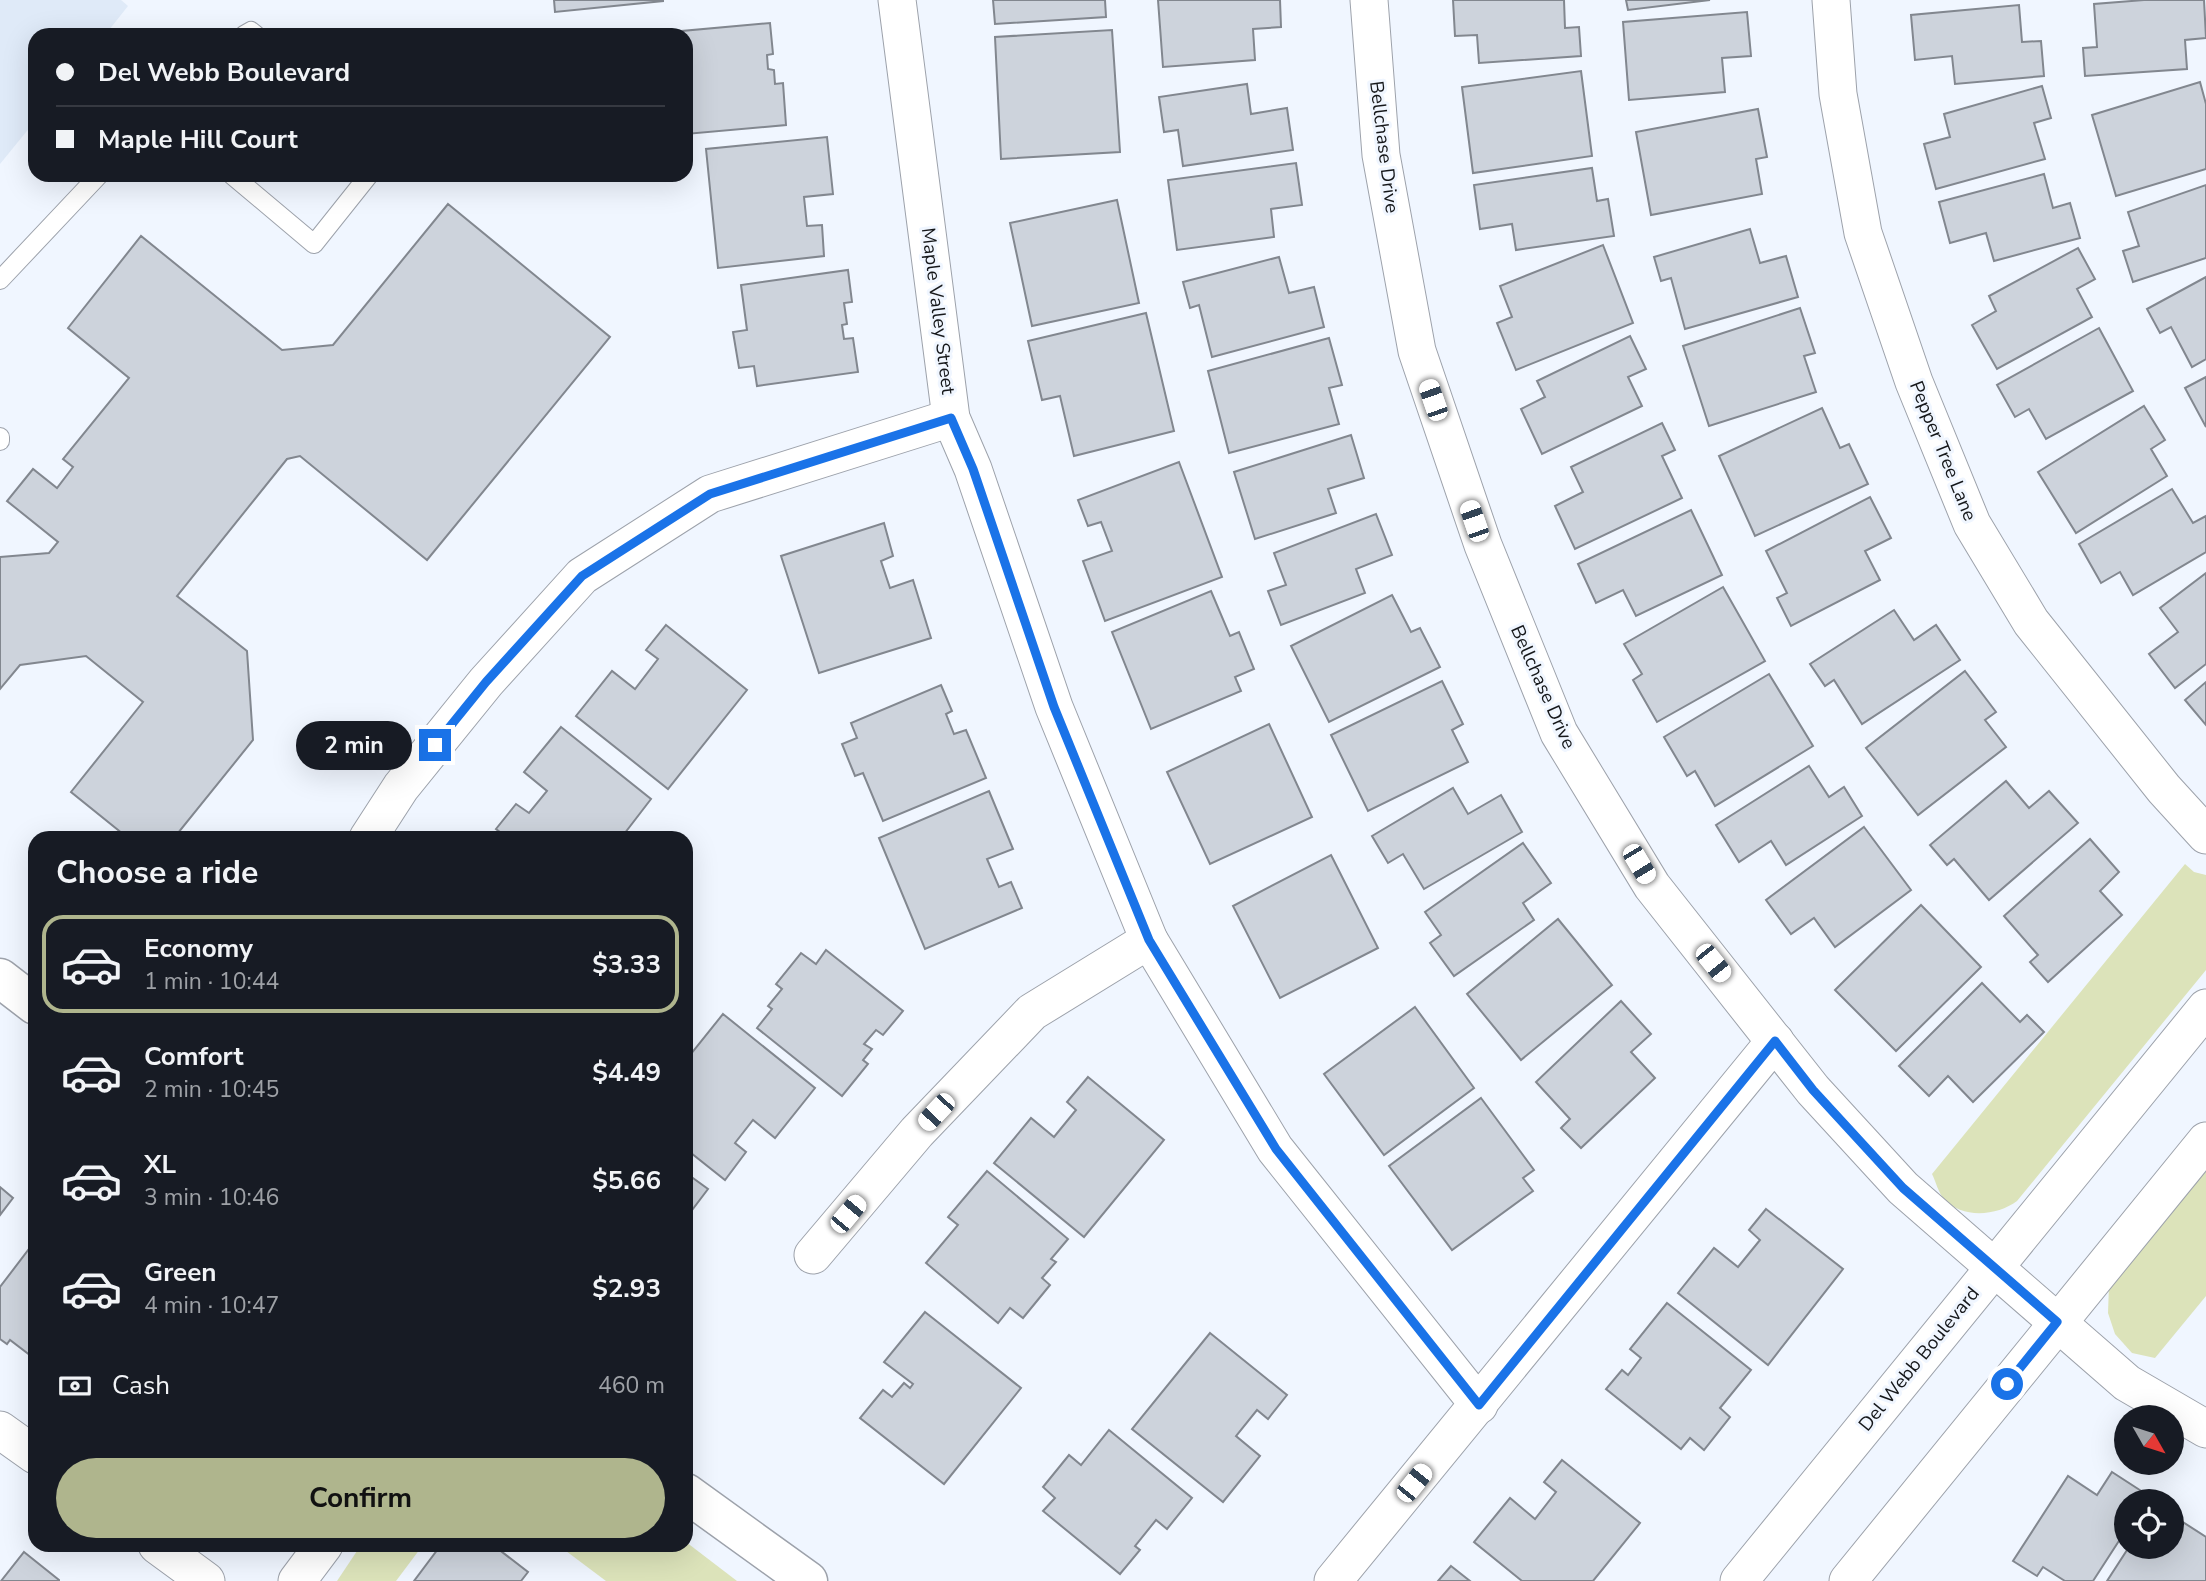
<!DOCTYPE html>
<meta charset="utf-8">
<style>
:root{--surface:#171b24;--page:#20242c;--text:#f1f3f6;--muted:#9ea1a6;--line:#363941;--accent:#afb58d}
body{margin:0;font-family:"Nunito Sans",sans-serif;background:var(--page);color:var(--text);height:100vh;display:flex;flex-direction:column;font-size:26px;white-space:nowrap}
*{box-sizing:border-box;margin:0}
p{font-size:23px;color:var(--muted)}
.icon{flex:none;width:38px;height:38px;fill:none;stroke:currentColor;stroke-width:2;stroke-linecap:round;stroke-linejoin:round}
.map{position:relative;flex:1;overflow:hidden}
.details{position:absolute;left:28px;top:831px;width:665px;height:721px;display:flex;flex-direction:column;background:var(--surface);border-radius:21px;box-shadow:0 7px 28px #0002}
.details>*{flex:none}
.hud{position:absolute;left:28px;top:28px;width:665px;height:154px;border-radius:21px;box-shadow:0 7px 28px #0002;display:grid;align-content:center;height:154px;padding:0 28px;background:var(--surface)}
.needle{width:46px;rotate:129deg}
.fabs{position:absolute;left:2114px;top:1405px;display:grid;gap:14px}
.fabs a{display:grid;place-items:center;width:70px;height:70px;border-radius:50%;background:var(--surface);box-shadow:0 7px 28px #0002;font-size:35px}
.end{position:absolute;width:32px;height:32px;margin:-16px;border:9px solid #1a73e8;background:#fff;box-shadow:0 0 0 4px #fff}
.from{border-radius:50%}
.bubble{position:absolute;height:49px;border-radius:24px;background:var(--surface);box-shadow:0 7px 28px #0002;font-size:23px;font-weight:700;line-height:49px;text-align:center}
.car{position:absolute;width:21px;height:42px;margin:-21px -10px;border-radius:9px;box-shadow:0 0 5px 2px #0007;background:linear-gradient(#fff 24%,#345 0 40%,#fff 0 76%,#345 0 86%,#fff 0)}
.hud b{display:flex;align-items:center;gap:24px;height:66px;font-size:26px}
.hud b+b{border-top:2px solid var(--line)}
.hud i{width:18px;height:18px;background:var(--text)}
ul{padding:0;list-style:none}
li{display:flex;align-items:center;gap:21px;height:98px;margin:0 14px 10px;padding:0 14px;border:4px solid transparent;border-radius:21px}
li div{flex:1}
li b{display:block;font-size:26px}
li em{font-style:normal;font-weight:700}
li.on{border-color:var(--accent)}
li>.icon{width:63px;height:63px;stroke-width:1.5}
h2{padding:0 28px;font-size:32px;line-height:84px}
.pay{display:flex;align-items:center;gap:18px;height:77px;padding:0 28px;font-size:26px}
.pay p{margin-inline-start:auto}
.primary-button{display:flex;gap:14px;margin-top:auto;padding:14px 28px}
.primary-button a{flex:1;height:80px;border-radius:42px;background:var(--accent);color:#111;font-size:28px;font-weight:700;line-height:80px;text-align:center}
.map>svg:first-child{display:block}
.built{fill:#dfeaf8}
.green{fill:#dce3ba}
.building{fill:#cdd3dc;stroke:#82878f;stroke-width:2}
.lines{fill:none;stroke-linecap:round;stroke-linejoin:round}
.lane-casing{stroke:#9da2ab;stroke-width:20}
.street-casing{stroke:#9da2ab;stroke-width:39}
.secondary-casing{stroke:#9da2ab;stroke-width:41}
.lane{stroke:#fff;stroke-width:18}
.street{stroke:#fff;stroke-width:37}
.secondary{stroke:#fff;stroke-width:38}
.route{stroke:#1a73e8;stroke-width:9}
.labels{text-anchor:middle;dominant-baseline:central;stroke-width:6;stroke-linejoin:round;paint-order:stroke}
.street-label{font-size:19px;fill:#15171a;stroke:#f0f6ff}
</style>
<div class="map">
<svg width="2206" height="1581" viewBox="0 0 2206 1581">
<rect width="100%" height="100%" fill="#f0f6ff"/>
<path class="built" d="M0 0H121L128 6 105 35H35V121L0 164Z"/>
<g class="green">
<path d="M2185 864 2194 872 2206 875V970L2017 1201C1997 1216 1962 1219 1944 1199 1938 1192 1936 1182 1932 1174Z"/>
<path d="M2206 1165V1296L2155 1358 2132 1353 2115 1334 2108 1313 2109 1285Z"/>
<path d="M686 1542 737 1581H606L558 1545H686Z"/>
<path d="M361 1545H423L396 1581H337Z"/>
</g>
<g class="building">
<path d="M554 0H663V1L555 12Z"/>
<path d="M993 0H1105L1106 17 995 24Z"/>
<path d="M1158 0H1280L1281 27 1253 29 1255 60 1163 67Z"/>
<path d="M1453 0H1564L1565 28 1579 27 1581 56 1479 63 1477 35 1455 36Z"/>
<path d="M1626 0H1710L1628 10Z"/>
<path d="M2144 0H2204L2206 38 2185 40 2187 69 2085 76 2083 48 2097 47 2094 4Z"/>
<path d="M2019 5 2022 42 2041 41 2044 76 1955 84 1952 56 1915 60 1911 15Z"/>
<path d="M1747 12 1751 56 1722 58 1725 92 1629 100 1623 22Z"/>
<path d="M770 23 773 54 767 55 768 69 774 70 775 84 783 83 786 125 686 134V35H672L671 32Z"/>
<path d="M1112 30 1120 152 1001 159 995 37Z"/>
<path d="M1581 71 1592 156 1473 173 1462 87Z"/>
<path d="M2200 82 2206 104V169L2116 196 2092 115Z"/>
<path d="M1247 84 1251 114 1287 108 1293 150 1183 166 1178 130 1164 132 1159 97Z"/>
<path d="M2042 86 2051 118 2034 123 2045 159 1936 189 1924 144 1950 137 1944 114Z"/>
<path d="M1758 109 1767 157 1756 159 1762 194 1651 215 1636 132Z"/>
<path d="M827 137 833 194 804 197 807 226 822 225 824 256 718 268 706 149Z"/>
<path d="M1296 163 1302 205 1271 209 1274 237 1177 250 1168 180Z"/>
<path d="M1592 168 1597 201 1608 199 1614 236 1516 250 1512 224 1480 229 1474 185Z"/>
<path d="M2044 174 2053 208 2070 203 2080 238 1994 261 1986 233 1950 243 1939 202Z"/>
<path d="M2206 185V258L2133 282 2123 251 2139 246 2128 212Z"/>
<path d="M1117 200 1139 303 1032 326 1010 223Z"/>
<path d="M448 204 610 337 427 560 300 456 287 459 177 596 247 651 253 740 174 838H128L71 792 143 702 86 656 20 665 0 689V557L49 553 58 542 7 501 33 469 57 488 73 467 63 459 129 378 68 328 141 236 282 350 333 345Z"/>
<path d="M1750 229 1760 263 1786 256 1798 297 1685 329 1671 278 1661 281 1654 257Z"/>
<path d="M1603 245 1633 323 1516 370 1497 323 1512 317 1500 286Z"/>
<path d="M2078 248 2095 279 2077 289 2092 317 1997 369 1972 325 1996 311 1989 296Z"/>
<path d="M1279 257 1289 293 1314 287 1324 327 1212 357 1199 305 1190 308 1183 282Z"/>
<path d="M848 270 852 302 844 303 847 324 842 325 844 339 853 338 858 372 757 386 754 366 739 368 733 332 747 330 741 285Z"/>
<path d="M2206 277V359L2192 367 2171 327 2160 333 2147 309Z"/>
<path d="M1800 308 1815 353 1804 356 1816 392 1709 426 1683 346Z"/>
<path d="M1146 313 1174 431 1074 456 1060 396 1042 400 1028 341Z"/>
<path d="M2099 328 2133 391 2046 439 2029 409 2015 417 1997 385Z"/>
<path d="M1630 336 1646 369 1628 377 1642 406 1542 454 1521 409 1545 397 1537 381Z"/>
<path d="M1329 338 1342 385 1329 388 1339 424 1229 453 1208 371Z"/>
<path d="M2206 377V427L2185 388Z"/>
<path d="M2144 406 2165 440 2151 449 2167 476 2076 533 2038 472Z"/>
<path d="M1822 408 1840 448 1849 444 1868 484 1755 536 1719 456Z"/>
<path d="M1662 423 1675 450 1662 456 1682 498 1575 549 1555 506 1583 492 1571 467Z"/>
<path d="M1351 435 1364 478 1328 489 1336 513 1255 539 1234 472Z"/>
<path d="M1179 462 1222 577 1105 621 1083 561 1112 551 1101 522 1088 526 1078 500Z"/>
<path d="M2172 489 2193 523 2206 516V552L2133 595 2120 572 2101 583 2079 544Z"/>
<path d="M1870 497 1891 538 1865 551 1880 580 1791 626 1777 598 1787 593 1766 551Z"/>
<path d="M1691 510 1722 575 1636 616 1623 590 1596 603 1578 564Z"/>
<path d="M1376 514 1392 555 1356 569 1365 593 1281 625 1268 591 1286 585 1274 553Z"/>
<path d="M884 523 893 556 881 561 890 588 913 580 931 638 819 673 781 556Z"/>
<path d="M2206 573V664L2175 688 2149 654 2178 632 2160 608Z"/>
<path d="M1723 587 1765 661 1657 722 1633 680 1642 674 1624 644Z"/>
<path d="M1211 591 1230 636 1239 632 1254 669 1235 677 1241 691 1151 729 1112 632Z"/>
<path d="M1392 595 1411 632 1420 628 1440 667 1329 722 1291 646Z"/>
<path d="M1894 610 1914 640 1936 625 1960 660 1862 724 1834 680 1825 686 1810 664Z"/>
<path d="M666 625 747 690 668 789 576 716 612 671 635 689 658 659 646 650Z"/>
<path d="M1965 671 1996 712 1985 720 2006 747 1918 815 1866 748Z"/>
<path d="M1769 674 1813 746 1715 806 1695 771 1687 776 1664 737Z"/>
<path d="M1442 681 1463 724 1452 730 1468 762 1368 811 1331 735Z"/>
<path d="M2206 682V725L2185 700Z"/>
<path d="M941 685 952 711 946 714 954 734 966 730 986 778 883 821 863 773 855 776 842 744 857 738 851 723Z"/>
<path d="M1269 724 1312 817 1210 864 1167 772Z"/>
<path d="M561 727 651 799 621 838H508L496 829 516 804 529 813 547 791 524 772Z"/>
<path d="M1809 766 1829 797 1844 787 1862 816 1786 865 1771 841 1739 862 1716 825Z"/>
<path d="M2006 781 2029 808 2049 791 2078 823 1989 900 1954 859 1947 865 1930 845Z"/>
<path d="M1453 788 1468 814 1501 795 1522 832 1424 889 1403 854 1388 863 1372 836Z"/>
<path d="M989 791 1013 849 987 859 999 887 1011 882 1022 908 925 949 879 838Z"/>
<path d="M1864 827 1911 890 1835 947 1814 918 1791 934 1766 900Z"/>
<path d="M2090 839 2119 872 2100 891 2122 915 2048 982 2030 962 2038 955 2004 916Z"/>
<path d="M1523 843 1551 883 1523 903 1534 920 1454 976 1430 943 1441 935 1425 912Z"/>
<path d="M1331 855 1378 948 1280 998 1233 906Z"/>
<path d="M1921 905 1981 967 1896 1051 1835 990Z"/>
<path d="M1558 919 1612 985 1521 1060 1467 994Z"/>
<path d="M826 950 903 1011 883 1035 876 1030 864 1044 872 1049 863 1060 868 1064 842 1096 757 1028 772 1009 768 1006 782 989 776 984 801 953 816 964Z"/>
<path d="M1982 983 2020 1022 2027 1015 2044 1032 1973 1102 1948 1076 1929 1096 1899 1066Z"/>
<path d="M1621 1001 1651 1034 1631 1052 1655 1078 1581 1148 1561 1128 1570 1119 1536 1082Z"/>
<path d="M1415 1007 1474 1088 1384 1155 1324 1074Z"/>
<path d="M723 1014 815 1088 775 1138 753 1120 735 1143 746 1152 725 1180 686 1149V1060Z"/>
<path d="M1088 1077 1164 1140 1084 1237 994 1163 1031 1118 1054 1137 1076 1110 1067 1102Z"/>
<path d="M1481 1098 1534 1170 1523 1178 1533 1191 1452 1250 1389 1166Z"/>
<path d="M987 1171 1068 1239 1051 1259 1056 1262 1042 1278 1050 1285 1023 1318 1010 1308 998 1323 926 1263 958 1225 948 1217Z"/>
<path d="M686 1173 708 1189 686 1218Z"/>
<path d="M0 1187 13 1198 0 1215Z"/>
<path d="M1766 1209 1843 1269 1768 1365 1678 1293 1714 1248 1738 1267 1760 1240 1749 1230Z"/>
<path d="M35 1241V1359L10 1340 7 1344 0 1339V1287Z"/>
<path d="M1667 1303 1751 1370 1720 1408 1730 1417 1704 1450 1690 1438 1681 1449 1606 1389 1622 1370 1628 1375 1641 1358 1630 1349Z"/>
<path d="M925 1312 1021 1388 944 1484 860 1418 883 1390 892 1397 904 1383 910 1388 913 1384 884 1362Z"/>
<path d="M1210 1333 1287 1395 1268 1419 1257 1410 1236 1436 1260 1456 1223 1502 1132 1429Z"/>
<path d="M1109 1430 1192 1498 1167 1529 1156 1520 1135 1546 1140 1550 1120 1574 1043 1511 1055 1498 1043 1487 1069 1455 1081 1465Z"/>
<path d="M1562 1460 1640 1523 1593 1581H1522L1474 1542 1510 1498 1535 1519 1556 1492 1544 1482Z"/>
<path d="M2112 1472 2149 1496 2145 1502H2126V1530L2093 1581H2065L2043 1567 2037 1576 2013 1561 2068 1476 2097 1495Z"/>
<path d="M2172 1515 2206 1537V1581H2107L2129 1547H2172Z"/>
<path d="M441 1545H470L477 1550 481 1545H493L528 1572 521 1581H414Z"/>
<path d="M24 1552 59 1580V1581H1Z"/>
<path d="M1451 1566 1470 1581H1438Z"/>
</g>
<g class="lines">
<g class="lane-casing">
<g id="lane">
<path d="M244 35 251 31 256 35"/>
<path d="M232 175 314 244 369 175"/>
<path d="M0 280 99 175"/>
<path d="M0 437V441"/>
</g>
</g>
<g class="street-casing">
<g id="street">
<path d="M897 0 951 418 973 469 1054 707 1149 940 1275 1149 1479 1405"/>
<path d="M1369 0 1381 155 1417 351 1483 545 1559 733 1652 886 1813 1090 1903 1188 2127 1383 2206 1429"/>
<path d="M1831 0 1838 94 1863 233 1914 382 1972 524 2031 622 2164 789 2206 835"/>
<path d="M368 838 401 787 486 682 582 576 710 494 951 418"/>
<path d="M813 1255 917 1132 1032 1012 1149 940"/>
<path d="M0 1430 35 1455"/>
<path d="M157 1545 206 1581"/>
<path d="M297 1581 324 1545"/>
<path d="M1333 1581 1775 1041"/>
<path d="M1739 1581 2206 1008"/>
<path d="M1848 1581 2206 1141"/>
</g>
</g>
<g class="secondary-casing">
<g id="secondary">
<path d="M0 978 35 1005"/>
<path d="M686 1493 808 1581"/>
</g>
</g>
<use href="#lane" class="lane"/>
<use href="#street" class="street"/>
<use href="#secondary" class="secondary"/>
</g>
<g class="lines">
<path class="route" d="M435 745 486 682 582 576 710 494 951 418 973 469 1054 707 1149 940 1276 1149 1479 1405 1775 1041 1813 1090 1903 1188 2057 1322 2007 1384"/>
</g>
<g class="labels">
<g class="street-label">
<text transform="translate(1384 147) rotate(83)">Bellchase Drive</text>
<text transform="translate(938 311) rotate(83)">Maple Valley Street</text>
<text transform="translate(1943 451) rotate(68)">Pepper Tree Lane</text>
<text transform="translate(1543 687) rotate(66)">Bellchase Drive</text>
<text transform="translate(1919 1359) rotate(-51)">Del Webb Boulevard</text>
</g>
</g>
</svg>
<div class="fabs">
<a><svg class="needle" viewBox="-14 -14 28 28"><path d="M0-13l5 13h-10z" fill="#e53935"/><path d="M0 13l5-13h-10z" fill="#9ea1a6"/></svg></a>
<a><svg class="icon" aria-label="locate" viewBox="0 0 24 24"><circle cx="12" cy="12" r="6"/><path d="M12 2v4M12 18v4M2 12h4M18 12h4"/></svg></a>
</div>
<i class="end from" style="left:2007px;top:1384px"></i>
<i class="end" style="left:435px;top:745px"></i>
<div class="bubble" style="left:296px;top:721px;width:116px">2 min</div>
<i class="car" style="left:1433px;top:400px;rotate:341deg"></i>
<i class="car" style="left:1474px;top:521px;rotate:341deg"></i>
<i class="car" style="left:1639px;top:864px;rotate:149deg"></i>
<i class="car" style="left:1713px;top:963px;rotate:141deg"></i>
<i class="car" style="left:936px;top:1112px;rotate:223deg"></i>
<i class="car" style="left:848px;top:1214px;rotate:40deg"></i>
<i class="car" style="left:1414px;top:1483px;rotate:39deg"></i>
<div class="hud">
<b><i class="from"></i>Del Webb Boulevard</b>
<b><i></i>Maple Hill Court</b>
</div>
<section class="details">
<h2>Choose a ride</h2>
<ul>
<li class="on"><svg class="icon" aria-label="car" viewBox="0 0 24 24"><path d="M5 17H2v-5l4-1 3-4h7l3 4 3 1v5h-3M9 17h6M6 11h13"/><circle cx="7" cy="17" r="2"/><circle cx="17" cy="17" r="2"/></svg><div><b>Economy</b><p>1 min · 10:44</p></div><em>$3.33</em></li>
<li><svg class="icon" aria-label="car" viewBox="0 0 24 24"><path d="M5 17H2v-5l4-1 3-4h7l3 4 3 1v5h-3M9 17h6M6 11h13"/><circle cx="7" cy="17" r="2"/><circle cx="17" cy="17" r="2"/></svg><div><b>Comfort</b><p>2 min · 10:45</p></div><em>$4.49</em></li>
<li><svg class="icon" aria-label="car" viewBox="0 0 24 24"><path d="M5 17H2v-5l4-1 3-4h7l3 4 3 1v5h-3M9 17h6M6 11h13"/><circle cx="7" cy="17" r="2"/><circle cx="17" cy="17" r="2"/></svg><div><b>XL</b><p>3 min · 10:46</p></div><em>$5.66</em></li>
<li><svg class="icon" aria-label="car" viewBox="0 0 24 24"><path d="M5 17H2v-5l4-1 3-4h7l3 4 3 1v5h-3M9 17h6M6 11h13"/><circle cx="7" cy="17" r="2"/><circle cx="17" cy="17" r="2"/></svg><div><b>Green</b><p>4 min · 10:47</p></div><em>$2.93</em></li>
</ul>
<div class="pay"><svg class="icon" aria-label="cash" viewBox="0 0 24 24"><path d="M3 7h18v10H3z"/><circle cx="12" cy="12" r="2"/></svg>Cash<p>460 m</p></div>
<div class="primary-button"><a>Confirm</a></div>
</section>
</div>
